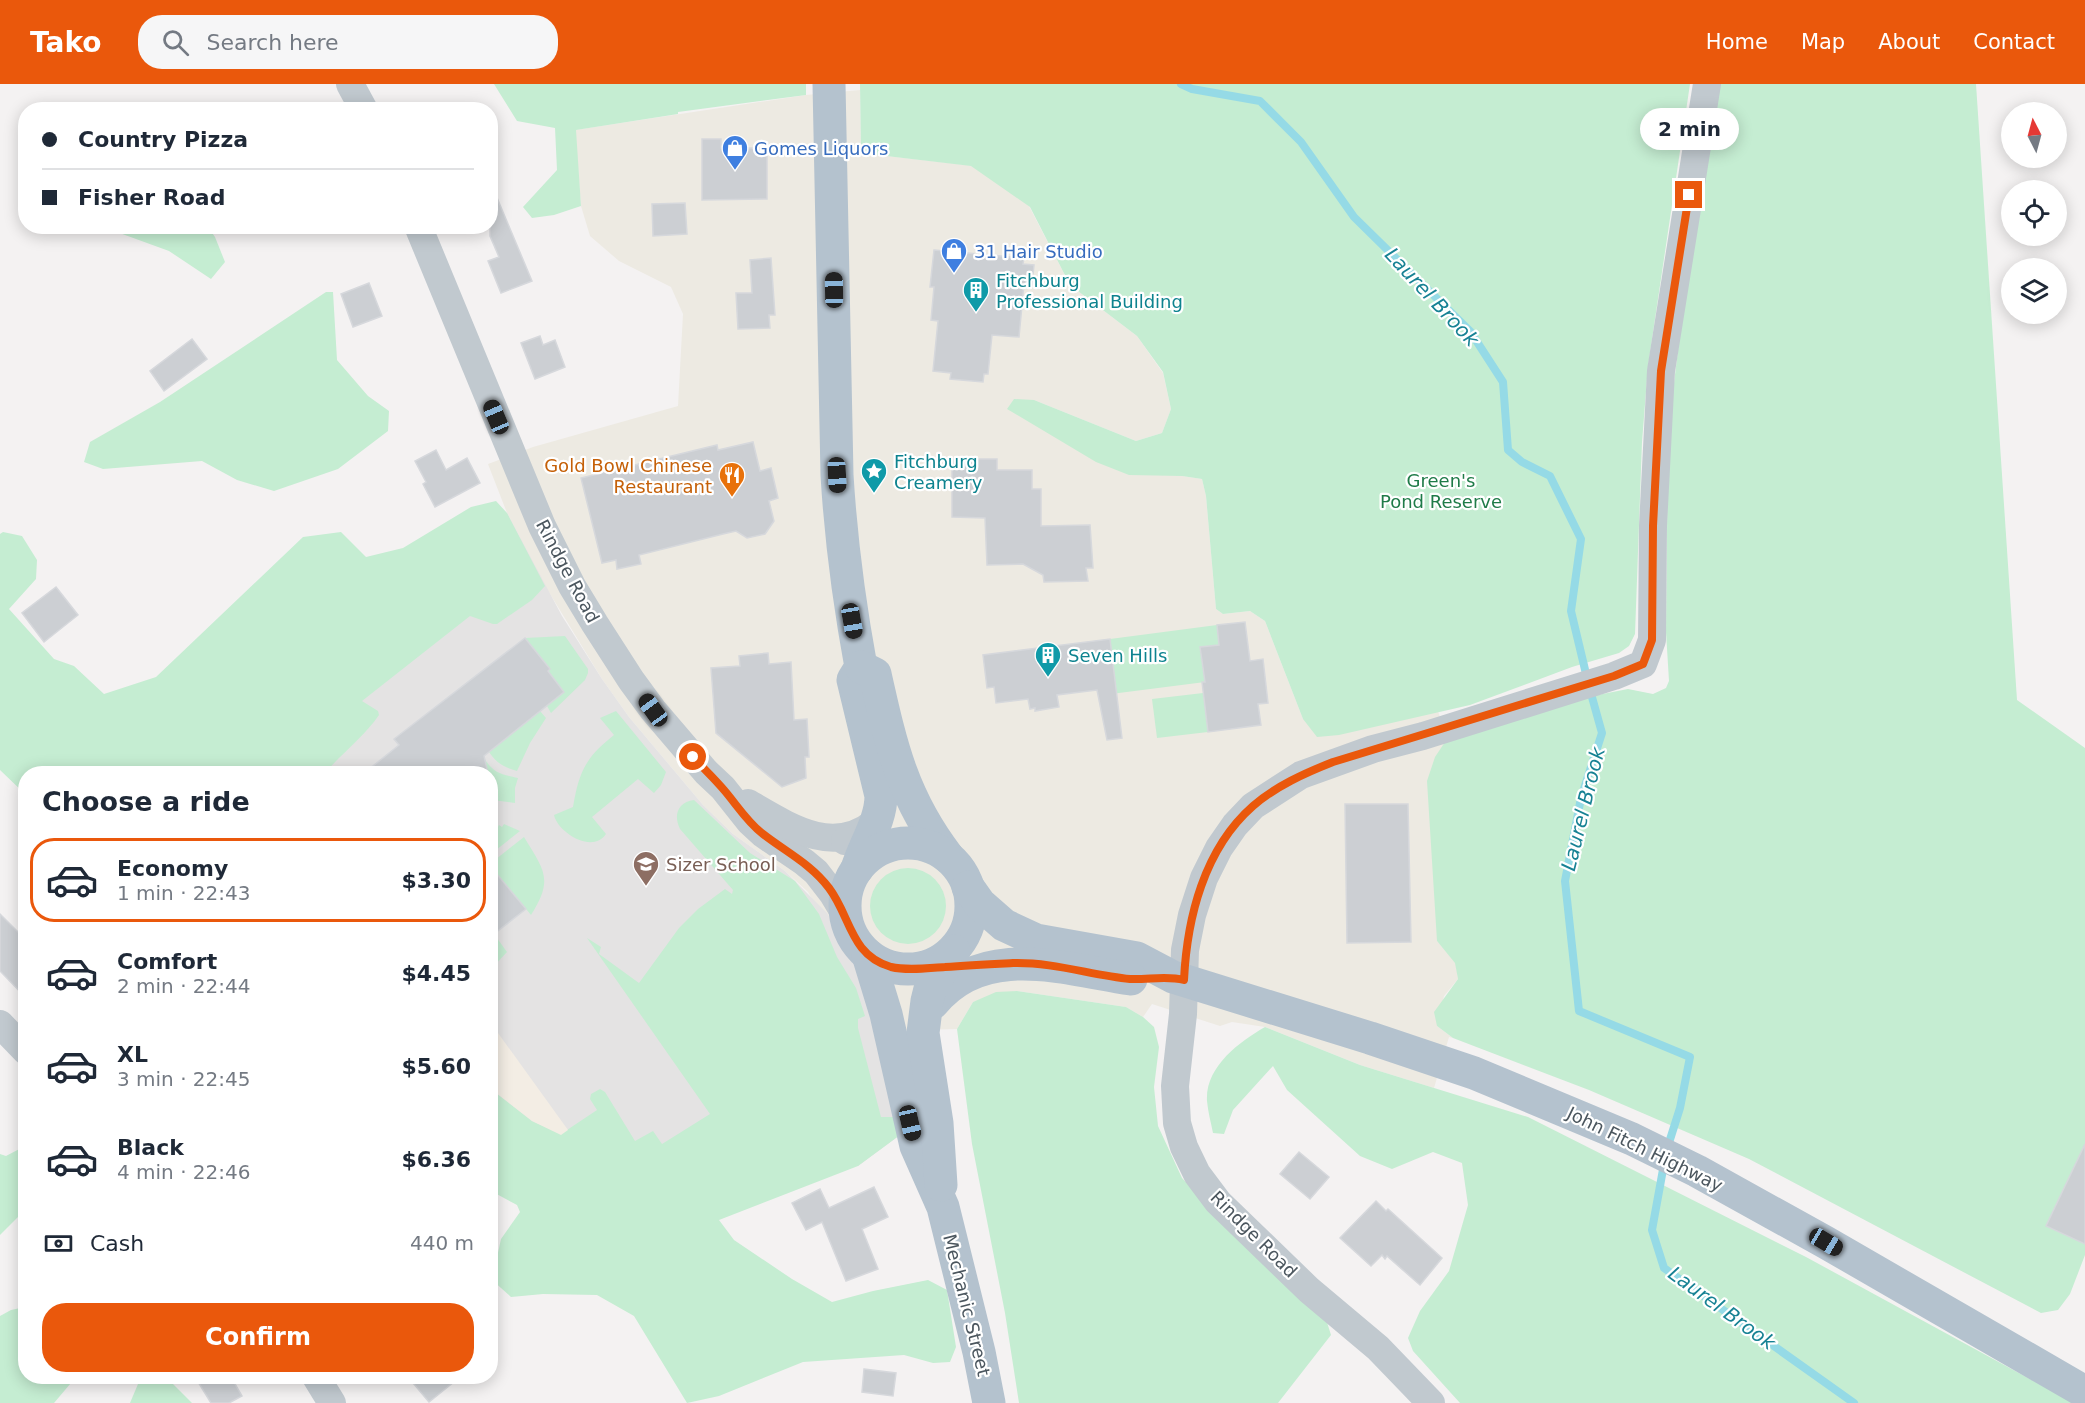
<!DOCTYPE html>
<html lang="en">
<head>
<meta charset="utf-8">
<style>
  body { margin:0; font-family:"DejaVu Sans",sans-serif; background:#f6f6f7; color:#1f2937; height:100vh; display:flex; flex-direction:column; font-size:22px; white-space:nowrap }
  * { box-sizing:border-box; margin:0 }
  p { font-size:20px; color:#747a83 }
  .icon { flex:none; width:33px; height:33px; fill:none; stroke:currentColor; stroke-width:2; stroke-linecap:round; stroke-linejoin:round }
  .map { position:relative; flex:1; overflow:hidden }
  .panel { position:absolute; left:18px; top:682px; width:480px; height:618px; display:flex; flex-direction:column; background:#fff; border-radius:24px; box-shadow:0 3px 15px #0003 }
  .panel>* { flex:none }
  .guide { position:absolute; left:18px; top:18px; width:480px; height:132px; border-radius:24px; box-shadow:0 3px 15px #0003; display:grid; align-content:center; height:132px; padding:0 24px; background:#fff }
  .needle { width:39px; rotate:354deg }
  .buttons { position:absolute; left:2001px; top:18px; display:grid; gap:12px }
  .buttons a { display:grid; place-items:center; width:66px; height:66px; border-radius:50%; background:#fff; box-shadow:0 3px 15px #0003; font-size:30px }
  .end { position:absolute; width:27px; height:27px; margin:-14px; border:8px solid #ea580c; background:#fff; box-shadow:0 0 0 3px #fff }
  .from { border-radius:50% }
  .bubble { position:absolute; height:42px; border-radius:21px; background:#fff; box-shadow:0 3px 15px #0003; font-size:20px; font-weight:800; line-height:42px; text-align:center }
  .car { position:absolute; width:18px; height:36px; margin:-18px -9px; border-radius:8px; box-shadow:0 0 4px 2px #0007; background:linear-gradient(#222 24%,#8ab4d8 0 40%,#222 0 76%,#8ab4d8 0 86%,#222 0) }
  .guide b { display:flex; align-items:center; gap:21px; height:57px; font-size:22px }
  .guide b+b { border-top:2px solid #e0e1e3 }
  .guide i { width:15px; height:15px; background:#1f2937 }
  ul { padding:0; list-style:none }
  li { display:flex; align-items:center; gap:18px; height:84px; margin:0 12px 9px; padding:0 12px; border:3px solid transparent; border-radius:24px }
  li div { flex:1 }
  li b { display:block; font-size:22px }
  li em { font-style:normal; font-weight:800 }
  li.selected { border-color:#ea580c }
  li>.icon { width:54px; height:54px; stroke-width:1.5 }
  h2 { padding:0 24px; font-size:27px; line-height:72px }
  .pay { display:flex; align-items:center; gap:15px; height:66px; padding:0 24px; font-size:22px }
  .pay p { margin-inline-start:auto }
  .primary-button { display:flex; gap:12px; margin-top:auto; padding:12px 24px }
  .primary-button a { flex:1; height:69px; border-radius:24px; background:#ea580c; color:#fff; font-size:24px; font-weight:800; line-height:69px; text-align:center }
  header { display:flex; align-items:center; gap:36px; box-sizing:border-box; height:84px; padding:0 30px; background:#ea580c; color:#fff }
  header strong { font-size:28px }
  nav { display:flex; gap:33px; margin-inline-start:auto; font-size:21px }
  .search { width:420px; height:54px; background:#f6f6f7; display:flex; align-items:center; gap:15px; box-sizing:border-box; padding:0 21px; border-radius:24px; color:#747a83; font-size:22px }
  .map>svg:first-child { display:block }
</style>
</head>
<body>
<header>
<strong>Tako</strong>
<div class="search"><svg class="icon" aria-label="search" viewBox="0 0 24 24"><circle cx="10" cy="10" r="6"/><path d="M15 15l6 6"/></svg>Search here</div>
<nav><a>Home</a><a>Map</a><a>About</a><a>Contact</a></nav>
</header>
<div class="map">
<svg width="2085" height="1319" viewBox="0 0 2085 1319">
  <rect width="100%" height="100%" fill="#f4f2f2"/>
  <!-- commercial -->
  <polygon fill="#edeae2" points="860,6 861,69 992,84 1016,97 1070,201 1137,252 1163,289 1171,325 1162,349 1136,357 1034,316 1182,392 1202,395 1206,412 1216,525 1223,530 1250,527 1265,537 1303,635 1437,624 1447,655 1437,857 1456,879 1458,895 1444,912 1437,942 1453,954 1449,953 1434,1004 1360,981 1265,943 1232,938 1220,942 1152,920 1143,933 1126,923 1017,907 973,918 957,945 890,947 808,808 785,787 733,750 703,721 629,633 602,595 547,505 507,429 488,380 533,363 678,322 683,230 671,203 619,177 590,152 581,122 575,46 806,11"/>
  <!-- education -->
  <polygon fill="#e4e3e3" points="507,429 562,532 602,595 629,633 703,721 733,750 785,787 827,829 857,878 900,1051 858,1082 491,1085 490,690 169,690"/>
  <!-- green -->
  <g fill="#c5edd2">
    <polygon points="494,0 806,0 806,11 678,28 678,30 576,46 581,122 554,131 532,134 523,123 557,86 555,44 517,37"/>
    <polygon points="860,0 1690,0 1648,282 1642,358 1635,550 1629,562 1619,569 1572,583 1470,621 1339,651 1317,653 1303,635 1265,537 1250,527 1223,530 1216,525 1206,412 1202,395 1182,392 1129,391 1096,378 1007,325 1014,315 1034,316 1136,357 1162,349 1171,325 1163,288 1137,252 1070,201 1030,123 971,82 861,69"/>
    <polygon points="1718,0 1976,0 2017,616 2085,664 2085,1171 2070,1210 2058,1226 2041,1229 1749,1075 1589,1006 1453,954 1437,942 1434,928 1458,895 1455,879 1437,857 1427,697 1435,673 1447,655 1577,615 1628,605 1653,610 1666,604 1669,597 1666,548 1668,348 1679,258"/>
    <polygon points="103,143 208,143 215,153 225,178 211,195 169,167"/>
    <polygon points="326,208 333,208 337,276 368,312 389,327 388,347 338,385 274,407 237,396 202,377 103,385 84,378 90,358 160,318"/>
    <path d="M496 417 507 429 545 502 532 516 497 540H493L470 532 362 617 378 627 379 631C364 653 341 670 324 690H26L25 710 0 686V450L3 448 22 452 37 476 36 495 9 525 54 575 74 582 104 610 156 593 303 453 341 448 366 473 403 464 471 423Z"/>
    <polygon points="1217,541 1220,561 1200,564 1205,598 1111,610 1114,588 1110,555"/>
    <polygon points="565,552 588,585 588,589 585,596 551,629 547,622 564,608 548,587 550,585 525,554"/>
    <polygon points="1203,609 1208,648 1157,654 1152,615"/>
    <path d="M540 627 546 634 530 659 517 687C504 683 497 680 489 668Z"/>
    <path d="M616 627 666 688 661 701 654 709 638 695 592 733 606 750C593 770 558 749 554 731L573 723C579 688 585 674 614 651L600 634Z"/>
    <path d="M483 673C494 689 499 690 518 694L515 704V719L492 716 490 690H487Z"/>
    <path d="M694 716 750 769 795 797 819 830 837 873 856 904 865 932 858 935V944L881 1033H896L900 1051 858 1082 719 1136 734 1156 792 1195 832 1218 873 1207 928 1196 947 1206 956 1263 950 1278 933 1279 904 1271 803 1278 719 1312 687 1319 634 1232 597 1211 543 1210 511 1213 492 1196 501 1155 520 1128 517 1121 491 1107V1005L532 1037 561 1050 597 1026 590 1015 591 1010 600 1005 605 1008 635 1057 653 1047 662 1060 710 1030 587 854 601 863 599 870 639 899 679 844 698 825 725 805 732 810 733 806 680 745C673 731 678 718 694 716Z"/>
    <polygon points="504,740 520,747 491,770 491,755 499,741 502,743"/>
    <path d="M524 753C544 786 554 795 531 831L491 782V779Z"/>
    <circle cx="908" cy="822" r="38"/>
    <polygon points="494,850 507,868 491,885 491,853"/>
    <polygon points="1017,907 1126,923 1143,933 1154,943 1159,963 1154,1003 1158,1042 1182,1094 1249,1166 1325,1232 1331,1251 1278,1319 1019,1319 1005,1229 972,1060 957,945 973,918 996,908"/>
    <path d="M1265 943 1360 981 1528 1033 1806 1173 2074 1319H1460L1413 1267 1408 1254 1420 1227 1449 1187 1468 1121 1462 1079 1433 1068 1392 1085 1360 1072 1287 1006 1273 982 1233 1026 1224 1050 1213 1049C1211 1039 1208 1028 1207 1017 1205 983 1239 958 1265 943Z"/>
    <polygon points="25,1062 25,1126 0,1151 0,1070 6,1072"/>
    <polygon points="25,1223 26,1293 76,1293 54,1319 0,1319 0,1232 11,1226"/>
    <polygon points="168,1295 192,1319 130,1319 138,1300"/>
  </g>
  <!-- sand -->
  <polygon fill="#f3ede4" points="491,941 498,949 568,1046 561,1051 532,1037 491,1005"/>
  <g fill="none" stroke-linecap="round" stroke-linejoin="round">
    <!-- stream -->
    <g stroke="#95dae6" stroke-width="8">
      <polyline points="1181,0 1192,5 1260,17 1301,58 1354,133 1470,247 1503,298 1508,366 1522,378 1550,392 1581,455 1571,527 1587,594"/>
      <polyline points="1590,606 1602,649 1581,714 1565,797 1579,927 1690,973 1680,1024 1667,1065"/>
      <polyline points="1664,1080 1652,1146 1664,1184 1854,1319"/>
    </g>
  </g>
  <!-- building -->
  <g fill="#cccfd3" stroke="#d6d8dc" stroke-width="1.5">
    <polygon points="702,55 721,55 721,64 767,64 767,115 702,116"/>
    <polygon points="490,97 532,197 501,209 488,177 499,173 490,152"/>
    <polygon points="685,119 687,150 653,152 652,120"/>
    <polygon points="934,166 1024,174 1023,180 1034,181 1032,201 1024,200 1019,253 992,251 988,290 984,290 983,298 950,295 951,289 933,287 938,237 931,236 934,203 930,203"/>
    <polygon points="771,174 775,231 769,231 770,244 738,245 736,209 752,209 750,176"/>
    <polygon points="369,199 382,232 353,243 341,210"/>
    <polygon points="540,252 543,261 555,256 565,283 535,295 521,259"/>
    <polygon points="192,255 207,275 164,307 150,287"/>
    <polygon points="753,358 760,387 771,384 778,414 769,417 774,437 765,450 747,454 736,447 723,450 639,471 641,480 617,485 616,476 602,479 581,394 717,361 718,366"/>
    <polygon points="436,366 446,386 467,374 480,399 435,423 423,400 426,398 415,377"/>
    <polygon points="952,375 997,375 997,386 1032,386 1032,405 1041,405 1041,442 1090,441 1093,484 1086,484 1088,497 1044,498 1043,491 1023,480 987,481 985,434 952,433"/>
    <polygon points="56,503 78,531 44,558 22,529"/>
    <polygon points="1245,538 1250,577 1263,575 1268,619 1258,620 1261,641 1208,648 1202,598 1205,598 1200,563 1219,561 1217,541"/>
    <polygon points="525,554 550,585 548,587 564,608 484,672 488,690 363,690 399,661 394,655"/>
    <polygon points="1110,555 1122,654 1107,656 1097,606 1057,611 1059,623 1035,627 1035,624 1030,625 1028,615 996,619 994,603 987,604 983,571"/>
    <polygon points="768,569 769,580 791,578 794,636 807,635 809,673 805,673 806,694 782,703 716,649 711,584 740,582 739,572"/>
    <polygon points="1345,720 1408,720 1411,858 1347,859"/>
    <polygon points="490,782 526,825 490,853"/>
    <polygon points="0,830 26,856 26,914 0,887"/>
    <polygon points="2085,1060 2085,1160 2046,1142"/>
    <polygon points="1299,1068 1329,1093 1310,1115 1280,1090"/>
    <polygon points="874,1103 888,1133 862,1145 878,1185 846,1197 822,1138 806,1146 792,1119 820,1105 829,1124"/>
    <polygon points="1376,1117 1386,1127 1388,1125 1442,1174 1420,1201 1387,1172 1385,1175 1382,1171 1371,1182 1340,1154"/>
    <polygon points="864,1285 896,1289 893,1312 862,1308"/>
    <polygon points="195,1293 231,1293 242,1312 229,1319 211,1319"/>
    <polygon points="408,1293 460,1293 429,1318"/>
  </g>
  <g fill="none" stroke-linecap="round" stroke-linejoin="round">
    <!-- minor -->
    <g stroke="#c1c9cf" stroke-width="28">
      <polyline points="350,0 364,26"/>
      <polyline points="418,142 542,442 572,502 595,540 631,596 653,626 706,688 723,704 750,738 763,750 804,778 816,788 833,810 845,830"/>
      <path d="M748 719C788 742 833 773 875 738"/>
      <polyline points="845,757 879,761 900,760"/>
      <polyline points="0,940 26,967"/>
      <polyline points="316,1293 332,1319"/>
      <polyline points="1431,1319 1378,1264 1309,1206 1218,1118 1197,1090 1184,1063 1177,1039 1175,1002 1183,930 1185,866 1192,831 1204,794 1219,764 1235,741 1253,722 1301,691 1373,665 1423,652 1614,592 1643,580 1652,556 1653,442 1661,287 1707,0"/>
    </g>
    <!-- major -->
    <g stroke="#b4c2ce" stroke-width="33">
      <path d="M829 0 837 391C841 457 849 518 861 583L853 596 881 712C881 737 864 761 857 785"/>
      <path d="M861 583 875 590C891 661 902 713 948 773"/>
      <circle cx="908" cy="822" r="63"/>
      <polyline points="968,803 980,820 1004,841 1036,856 1137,874 1173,893 1370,954 1474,989 1632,1055 1697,1087 1825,1158 2085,1308"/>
      <polyline points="868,871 886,930 916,1062 943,1123 979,1268 989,1319"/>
      <path d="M933 919C983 857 1064 885 1131 895"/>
      <polyline points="941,1101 937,1039 923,949 927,917 930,905 954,867"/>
    </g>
  </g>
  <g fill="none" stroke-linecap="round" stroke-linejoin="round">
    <!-- route -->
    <path stroke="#ea580c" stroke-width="8" d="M693 673C703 684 714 694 724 706 737 721 747 738 763 750 786 768 811 780 829 804 851 833 850 871 891 883 908 887 928 884 945 883 968 881 991 880 1013 879 1053 878 1091 891 1130 895 1148 896 1166 891 1184 896 1187 834 1204 765 1253 722 1276 702 1305 689 1333 678L1614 592 1643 580 1652 556 1653 442 1661 287 1689 111"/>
  </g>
  <!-- icons -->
  <defs>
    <g id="shop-pin" transform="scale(1.35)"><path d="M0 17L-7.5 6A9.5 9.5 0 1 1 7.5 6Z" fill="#3f7fe0" stroke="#fff"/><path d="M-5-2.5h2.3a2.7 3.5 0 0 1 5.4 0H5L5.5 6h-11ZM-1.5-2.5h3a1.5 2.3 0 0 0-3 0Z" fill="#fff"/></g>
    <g id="building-pin" transform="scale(1.35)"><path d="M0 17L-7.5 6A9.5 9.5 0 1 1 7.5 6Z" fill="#0f9aa8" stroke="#fff"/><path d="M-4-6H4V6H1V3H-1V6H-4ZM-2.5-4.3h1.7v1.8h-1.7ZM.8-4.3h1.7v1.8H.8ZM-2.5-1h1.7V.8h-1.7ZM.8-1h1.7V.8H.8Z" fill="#fff"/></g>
    <g id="sight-pin" transform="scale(1.35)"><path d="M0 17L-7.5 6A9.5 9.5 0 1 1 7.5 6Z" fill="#0f9aa8" stroke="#fff"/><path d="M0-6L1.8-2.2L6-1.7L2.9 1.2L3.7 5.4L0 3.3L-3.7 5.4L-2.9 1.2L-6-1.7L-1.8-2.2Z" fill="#fff"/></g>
    <g id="restaurant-pin" transform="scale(1.35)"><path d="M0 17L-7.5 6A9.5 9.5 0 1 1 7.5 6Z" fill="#e8710a" stroke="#fff"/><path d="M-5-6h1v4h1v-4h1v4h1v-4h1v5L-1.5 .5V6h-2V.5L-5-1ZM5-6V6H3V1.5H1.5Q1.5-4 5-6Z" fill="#fff"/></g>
    <g id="school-pin" transform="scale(1.35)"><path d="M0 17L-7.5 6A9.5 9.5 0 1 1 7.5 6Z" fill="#8d6e63" stroke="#fff"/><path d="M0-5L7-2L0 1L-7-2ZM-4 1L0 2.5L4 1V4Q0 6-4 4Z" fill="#fff"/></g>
  </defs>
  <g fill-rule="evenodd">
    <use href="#shop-pin" x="735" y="64"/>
    <use href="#shop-pin" x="954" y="167"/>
    <use href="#building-pin" x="976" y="206"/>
    <use href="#sight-pin" x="874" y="387"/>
    <use href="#restaurant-pin" x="732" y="391"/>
    <use href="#building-pin" x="1048" y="571"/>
    <use href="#school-pin" x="646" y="780"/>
  </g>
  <g text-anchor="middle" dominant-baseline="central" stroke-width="4.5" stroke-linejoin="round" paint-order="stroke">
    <!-- shop labels -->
    <g font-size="18" fill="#366cbe" stroke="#fff" text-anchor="start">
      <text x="754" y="64">Gomes Liquors</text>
      <text x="974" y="167">31 Hair Studio</text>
    </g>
    <!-- culture labels -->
    <g font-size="18" fill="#0d838f" stroke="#fff" text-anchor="start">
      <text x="996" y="196">Fitchburg<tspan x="996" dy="21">Professional Building</tspan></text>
      <text x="894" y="377">Fitchburg<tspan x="894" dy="21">Creamery</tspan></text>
      <text x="1068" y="571">Seven Hills</text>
    </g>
    <!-- food labels -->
    <g font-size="18" fill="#c56008" stroke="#fff" text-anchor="end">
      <text x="712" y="381">Gold Bowl Chinese<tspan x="712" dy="21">Restaurant</tspan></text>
    </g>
    <!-- park labels -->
    <g font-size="18" fill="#1f7b48" stroke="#fff">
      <text x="1441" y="396">Green's<tspan x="1441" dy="21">Pond Reserve</tspan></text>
    </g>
    <!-- street labels -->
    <g font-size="18" fill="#4b565e" stroke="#fff">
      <text transform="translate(568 487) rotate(62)">Rindge Road</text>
      <text transform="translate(1645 1065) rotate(26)">John Fitch Highway</text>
      <text transform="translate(1254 1150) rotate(45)">Rindge Road</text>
      <text transform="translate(967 1221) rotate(76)">Mechanic Street</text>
    </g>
    <!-- education labels -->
    <g font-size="18" fill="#785e54" stroke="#fff" text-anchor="start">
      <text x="666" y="780">Sizer School</text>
    </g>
    <!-- water labels -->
    <g font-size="20" font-style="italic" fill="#178294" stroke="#fff">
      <text transform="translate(1432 213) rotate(47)">Laurel Brook</text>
      <text transform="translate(1583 725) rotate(-76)">Laurel Brook</text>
      <text transform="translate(1722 1224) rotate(36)">Laurel Brook</text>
    </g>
  </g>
</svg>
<div class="buttons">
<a><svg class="needle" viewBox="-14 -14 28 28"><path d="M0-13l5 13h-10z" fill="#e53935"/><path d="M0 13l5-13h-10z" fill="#747a83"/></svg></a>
<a><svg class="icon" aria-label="locate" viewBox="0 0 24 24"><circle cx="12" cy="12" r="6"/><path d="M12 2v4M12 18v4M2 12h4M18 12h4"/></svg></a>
<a><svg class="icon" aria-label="layers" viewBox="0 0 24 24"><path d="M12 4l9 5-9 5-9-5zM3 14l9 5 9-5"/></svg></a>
</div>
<i class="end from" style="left:693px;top:673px"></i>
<i class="end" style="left:1689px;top:111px"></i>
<div class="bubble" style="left:1640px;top:24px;width:99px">2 min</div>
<i class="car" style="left:834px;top:206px;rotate:359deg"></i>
<i class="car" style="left:496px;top:333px;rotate:337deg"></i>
<i class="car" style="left:837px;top:391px;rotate:177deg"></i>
<i class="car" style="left:852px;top:537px;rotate:170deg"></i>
<i class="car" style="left:653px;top:626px;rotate:324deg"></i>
<i class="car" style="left:910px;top:1039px;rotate:167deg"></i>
<i class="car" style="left:1826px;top:1158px;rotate:121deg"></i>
<div class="guide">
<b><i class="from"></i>Country Pizza</b>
<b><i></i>Fisher Road</b>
</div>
<section class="panel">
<h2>Choose a ride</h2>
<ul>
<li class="selected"><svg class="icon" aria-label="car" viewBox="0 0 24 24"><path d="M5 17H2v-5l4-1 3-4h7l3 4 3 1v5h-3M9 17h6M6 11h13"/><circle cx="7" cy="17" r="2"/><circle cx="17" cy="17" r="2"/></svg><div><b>Economy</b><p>1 min · 22:43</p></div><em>$3.30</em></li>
<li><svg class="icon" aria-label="car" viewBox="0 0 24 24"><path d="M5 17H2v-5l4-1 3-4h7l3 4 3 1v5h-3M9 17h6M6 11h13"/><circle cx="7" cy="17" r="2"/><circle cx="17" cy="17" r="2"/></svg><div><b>Comfort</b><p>2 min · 22:44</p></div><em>$4.45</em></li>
<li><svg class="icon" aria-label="car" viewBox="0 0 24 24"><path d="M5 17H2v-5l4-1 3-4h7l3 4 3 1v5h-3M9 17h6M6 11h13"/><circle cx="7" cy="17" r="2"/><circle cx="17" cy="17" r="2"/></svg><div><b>XL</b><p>3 min · 22:45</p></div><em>$5.60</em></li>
<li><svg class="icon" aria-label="car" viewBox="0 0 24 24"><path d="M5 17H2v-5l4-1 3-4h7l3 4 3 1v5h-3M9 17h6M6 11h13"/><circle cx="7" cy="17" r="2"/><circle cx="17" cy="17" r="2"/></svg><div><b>Black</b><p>4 min · 22:46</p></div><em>$6.36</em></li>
</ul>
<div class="pay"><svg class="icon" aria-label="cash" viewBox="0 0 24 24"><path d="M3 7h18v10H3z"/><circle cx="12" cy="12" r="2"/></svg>Cash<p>440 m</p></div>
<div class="primary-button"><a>Confirm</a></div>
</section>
</div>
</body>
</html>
